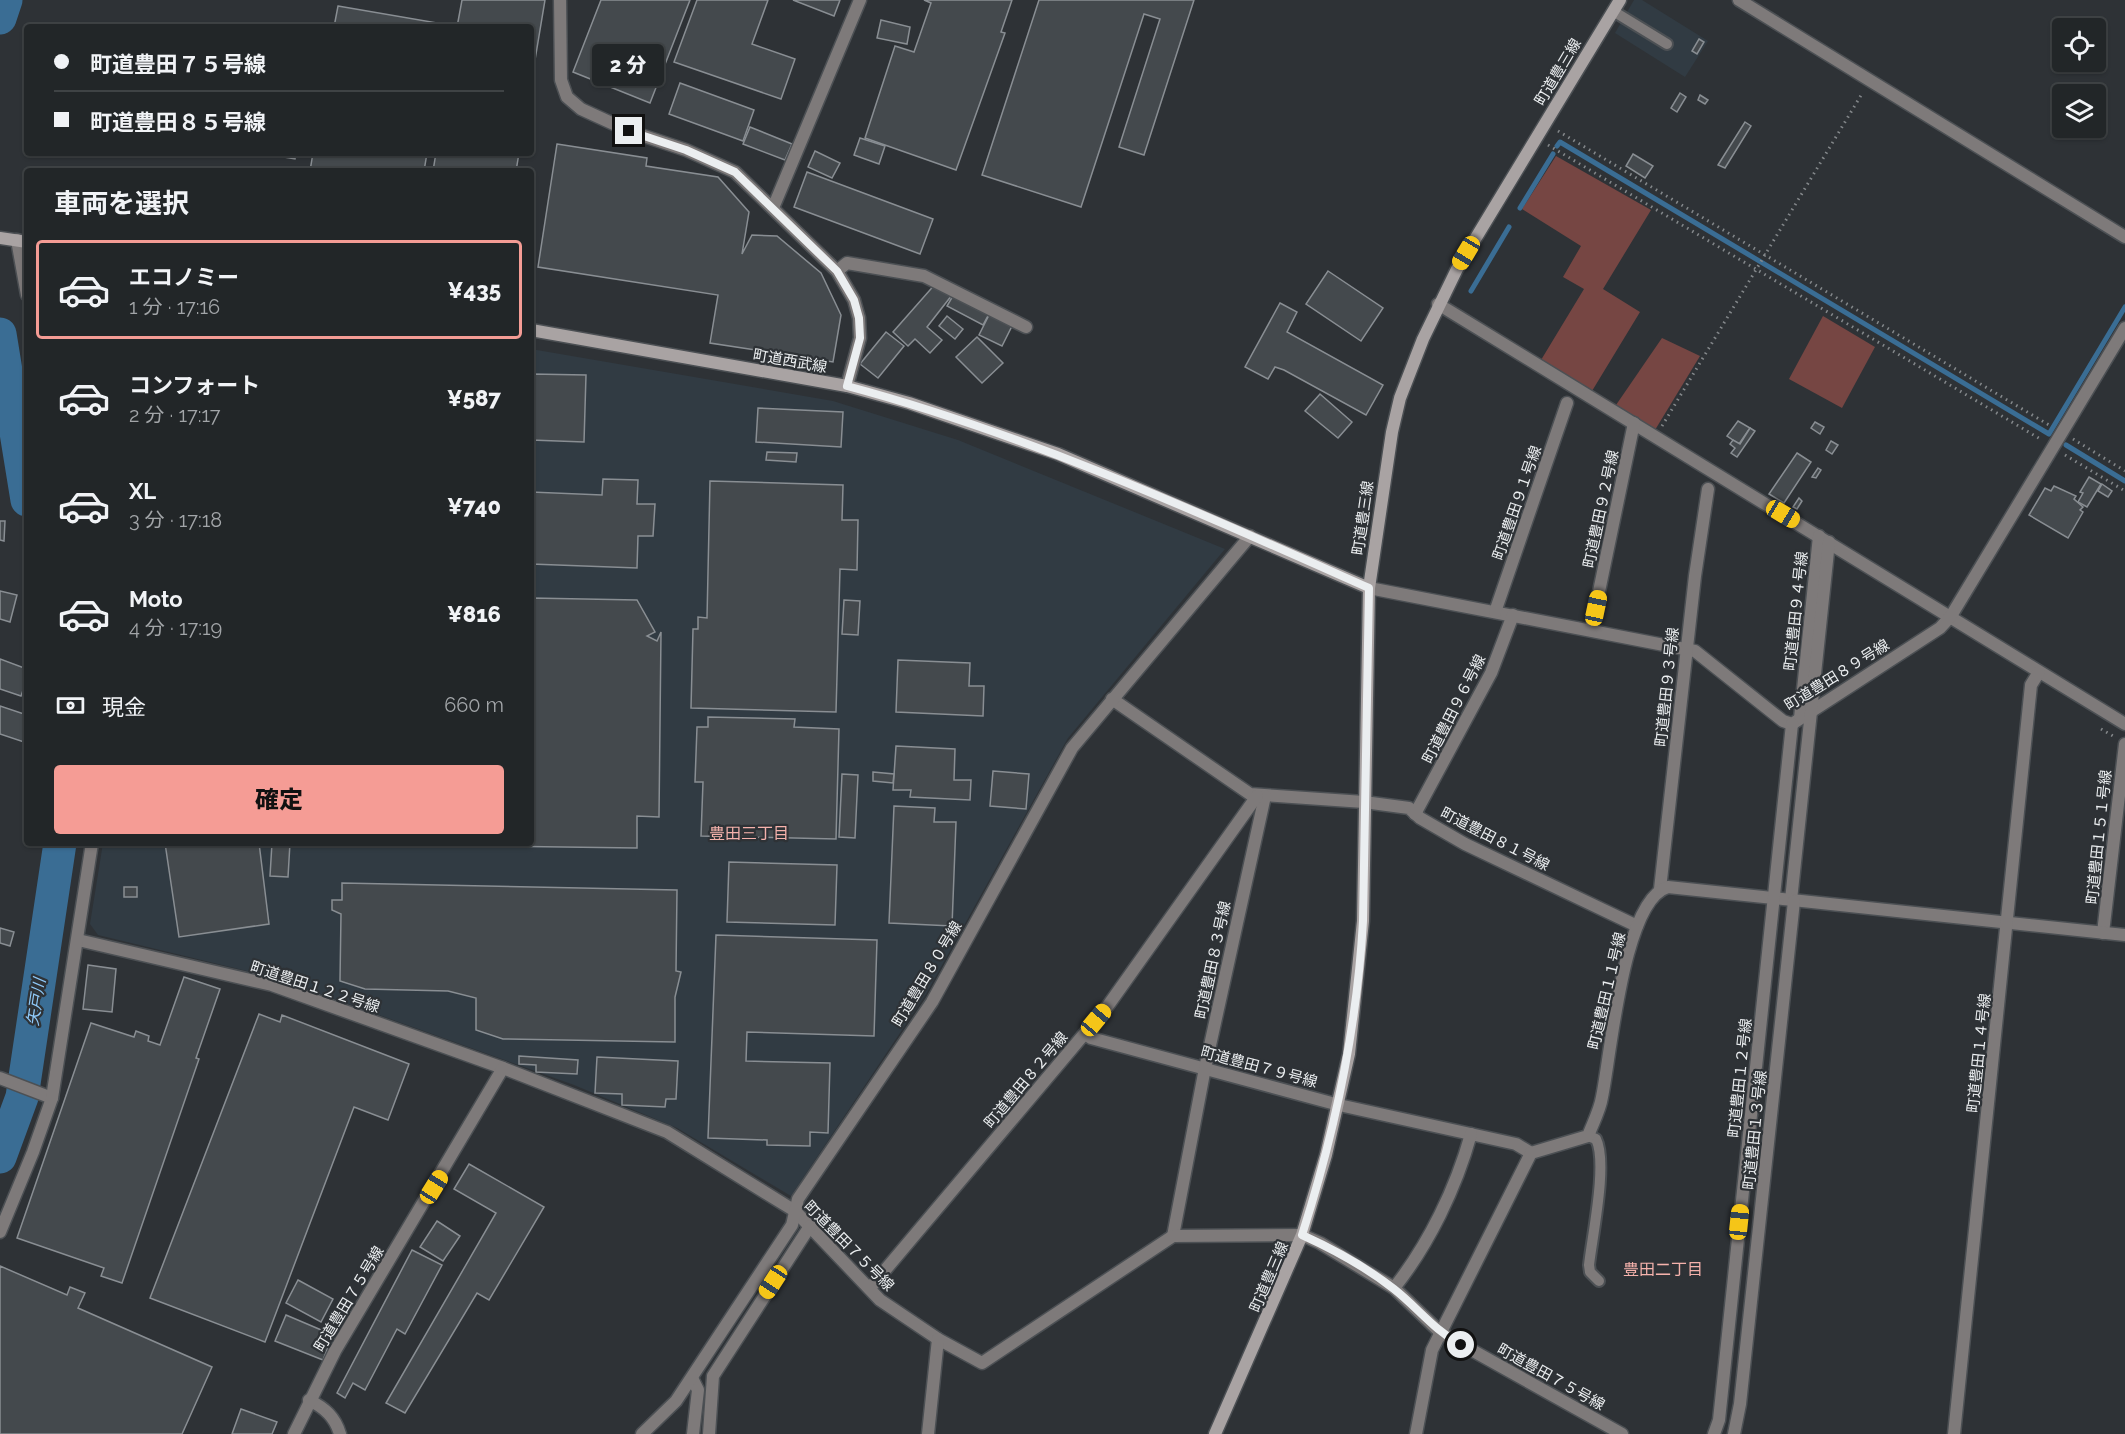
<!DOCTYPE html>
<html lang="ja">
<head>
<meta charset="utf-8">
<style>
  body { margin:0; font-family:Raleway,"Noto Sans JP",sans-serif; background:#2e3234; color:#f1f3f6; height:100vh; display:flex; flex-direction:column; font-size:22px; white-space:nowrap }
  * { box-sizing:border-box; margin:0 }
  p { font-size:20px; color:#a2a5a8 }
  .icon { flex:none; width:33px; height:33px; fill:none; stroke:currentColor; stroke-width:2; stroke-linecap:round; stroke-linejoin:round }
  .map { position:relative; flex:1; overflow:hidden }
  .drawer { position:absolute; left:24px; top:168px; width:510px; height:678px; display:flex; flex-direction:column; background:#222628; border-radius:6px; box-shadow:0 2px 4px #0004,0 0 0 2px #3f4345 }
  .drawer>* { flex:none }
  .guide { position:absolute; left:24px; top:24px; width:510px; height:132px; border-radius:6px; box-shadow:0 2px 4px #0004,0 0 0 2px #3f4345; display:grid; align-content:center; height:132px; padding:0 30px; background:#222628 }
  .fabs { position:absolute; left:2052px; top:18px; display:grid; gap:12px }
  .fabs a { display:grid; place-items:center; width:54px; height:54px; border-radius:6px; background:#222628; box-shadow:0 2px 4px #0004,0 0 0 2px #3f4345; font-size:30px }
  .end { position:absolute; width:27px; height:27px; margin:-14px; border:8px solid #ebeef0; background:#111; box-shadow:0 0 0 3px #111 }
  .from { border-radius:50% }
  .bubble { position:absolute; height:42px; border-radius:6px; background:#222628; box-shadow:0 2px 4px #0004,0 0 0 2px #3f4345; font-size:20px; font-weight:800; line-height:42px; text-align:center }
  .car { position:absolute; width:18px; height:36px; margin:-18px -9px; border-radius:8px; box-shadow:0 0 4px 2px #0007; background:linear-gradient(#f5c518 24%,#345 0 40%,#f5c518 0 76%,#345 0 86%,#f5c518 0) }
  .guide b { display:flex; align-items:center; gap:21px; height:57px; font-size:22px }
  .guide b+b { border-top:2px solid #3f4345 }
  .guide i { width:15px; height:15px; background:#f1f3f6 }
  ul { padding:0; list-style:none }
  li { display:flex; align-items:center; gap:18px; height:99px; margin:0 12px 9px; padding:0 18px; border:3px solid transparent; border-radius:6px }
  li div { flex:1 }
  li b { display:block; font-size:22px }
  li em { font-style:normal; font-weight:800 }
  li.on { border-color:#f59c95 }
  li>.icon { width:54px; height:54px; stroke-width:1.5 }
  h2 { padding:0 30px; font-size:27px; line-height:72px }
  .pay { display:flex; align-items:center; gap:15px; height:66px; padding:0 30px; font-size:22px }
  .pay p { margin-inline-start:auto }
  .action { display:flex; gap:12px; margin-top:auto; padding:12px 30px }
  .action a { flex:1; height:69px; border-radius:6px; background:#f59c95; color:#111; font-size:24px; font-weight:800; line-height:69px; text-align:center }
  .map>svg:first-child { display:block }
</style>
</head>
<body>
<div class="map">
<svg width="2125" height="1434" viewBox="0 0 2125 1434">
  <rect width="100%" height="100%" fill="#2e3236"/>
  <!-- built -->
  <g fill="#313b43">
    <polygon points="1634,0 1642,0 1708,41 1685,77 1615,33"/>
    <polygon points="531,349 833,401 958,440 1225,549 1068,738 926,994 791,1196 677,1128 574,1085 276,978 98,935 90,924 103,843 531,843"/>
  </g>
  <!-- green -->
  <g fill="#764643">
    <polygon points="1556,156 1651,210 1603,289 1640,312 1592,391 1541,360 1584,289 1563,277 1581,246 1522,209"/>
    <polygon points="1823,316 1875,347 1842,408 1789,379"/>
    <polygon points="1662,338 1700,356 1655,430 1616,405"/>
  </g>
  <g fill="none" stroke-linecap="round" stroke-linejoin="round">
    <!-- stream -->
    <g stroke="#3a6d94" stroke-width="5">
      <polyline points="1557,146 1560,142 2049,434 2125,307"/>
      <polyline points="1520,208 1553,154"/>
      <polyline points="1471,291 1509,227"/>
      <polyline points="2066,445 2125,481"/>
    </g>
    <!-- river -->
    <g stroke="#3a6d94" stroke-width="33">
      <polyline points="0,18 6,0"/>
      <polyline points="0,334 27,500"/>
      <polyline points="0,1157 22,1097 60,843"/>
    </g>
  </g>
  <!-- building -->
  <g fill="#44494d" stroke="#898e93" stroke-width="1.5">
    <polygon points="462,0 545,0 531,84 531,27 457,27"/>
    <polygon points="601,0 690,0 650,103 573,72"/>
    <polygon points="697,0 768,0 752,44 795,59 781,99 674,62"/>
    <polygon points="793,0 840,0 834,16"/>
    <polygon points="924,0 1012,0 1001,32 1005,33 956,170 865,138 895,46 914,52 931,3"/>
    <polygon points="1039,0 1194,0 1144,155 1119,147 1160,19 1144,14 1081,207 982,175"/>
    <polygon points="338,6 449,25 448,27 334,27"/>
    <polygon points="881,20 910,27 907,44 877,38"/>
    <polygon points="1699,39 1704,42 1697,54 1692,51"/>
    <polygon points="680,83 754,110 743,141 669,114"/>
    <polygon points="1680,93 1686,97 1677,112 1671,108"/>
    <polygon points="1700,95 1708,100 1705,104 1698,100"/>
    <polygon points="1745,122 1751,126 1725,168 1718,165"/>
    <polygon points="750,127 792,144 785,160 743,144"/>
    <polygon points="860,138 885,146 879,164 854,155"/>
    <polygon points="557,144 647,158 646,166 718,177 749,212 742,254 752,235 777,236 821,273 841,315 833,362 710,343 718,295 538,267"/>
    <polygon points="815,151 840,163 832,178 808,167"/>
    <polygon points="260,153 296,153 295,159"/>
    <polygon points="313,153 427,153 424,171 310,171"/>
    <polygon points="436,153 519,153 516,171 433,171"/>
    <polygon points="1633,154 1653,166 1645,178 1626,166"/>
    <polygon points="807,172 933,219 920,254 794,207"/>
    <polygon points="1328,271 1383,308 1361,341 1306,304"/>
    <polygon points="937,282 952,295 927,327 942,340 930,353 915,339 908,346 893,332"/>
    <polygon points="954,294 990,312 983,325 947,306"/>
    <polygon points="1280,303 1297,312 1287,332 1383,385 1366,415 1284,370 1275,367 1268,379 1245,367"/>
    <polygon points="990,313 1013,324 1002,346 979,335"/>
    <polygon points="947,316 963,329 955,339 939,326"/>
    <polygon points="886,332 904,346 878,378 860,364"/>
    <polygon points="977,337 1003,363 982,383 956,357"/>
    <polygon points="531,374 586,375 584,442 531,440"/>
    <polygon points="1320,394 1352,422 1338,438 1305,411"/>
    <polygon points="758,408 843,412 841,447 756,442"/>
    <polygon points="1738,421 1750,428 1739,444 1727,436"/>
    <polygon points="1815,422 1824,427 1820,434 1811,428"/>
    <polygon points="1750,428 1755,431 1737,457 1731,453 1735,448 1730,444 1733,440 1740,444"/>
    <polygon points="1831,441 1838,445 1832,454 1826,450"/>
    <polygon points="767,452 797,453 796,462 766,460"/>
    <polygon points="1797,453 1811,462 1784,503 1769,494"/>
    <polygon points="1818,468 1821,470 1816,478 1812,477"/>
    <polygon points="2089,477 2101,484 2087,507 2078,502 2083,493 2080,492"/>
    <polygon points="603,479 638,480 637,504 655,504 653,536 638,536 637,568 531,564 531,492 602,495"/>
    <polygon points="710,481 843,485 842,520 858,520 857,570 840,569 836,712 691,708 693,629 698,629 698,617 707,618"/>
    <polygon points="2102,484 2112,491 2108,497 2098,491"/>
    <polygon points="2054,486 2076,496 2074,499 2083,507 2080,510 2083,512 2068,538 2029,515 2045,488 2051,491"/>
    <polygon points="1799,498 1802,501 1797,509 1793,507"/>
    <polygon points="0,521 5,521 4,541 0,540"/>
    <polygon points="0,591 17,595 10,622 0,619"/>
    <polygon points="531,598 637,600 655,632 647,636 657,641 661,632 659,817 637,816 637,848 336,844 531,843"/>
    <polygon points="844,600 860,601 858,635 842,634"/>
    <polygon points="0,659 27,669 27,679 21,696 0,689"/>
    <polygon points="898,660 970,663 969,686 984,686 983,716 896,712"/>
    <polygon points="0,706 27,715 27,743 0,734"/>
    <polygon points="708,717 795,719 794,727 839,729 836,839 701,836 703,782 695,782 697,727 708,727"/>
    <polygon points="896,746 955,749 954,780 971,780 970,800 910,797 911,790 893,790"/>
    <polygon points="993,771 1029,774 1026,809 990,806"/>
    <polygon points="873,772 894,774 893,783 873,781"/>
    <polygon points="842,774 858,775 855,838 839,837"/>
    <polygon points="894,806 935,808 934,822 956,822 952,926 889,923"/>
    <polygon points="165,843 259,843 269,924 179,937"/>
    <polygon points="272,843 290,843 288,877 270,876"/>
    <polygon points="729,862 837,865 835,925 727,922"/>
    <polygon points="342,883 677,890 676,971 681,972 675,997 675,1042 503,1039 476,1030 476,998 448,991 365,989 340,981 341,914 332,910 332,900 342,900"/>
    <rect x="124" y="887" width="13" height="10"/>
    <polygon points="0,928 14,932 10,946 0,943"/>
    <polygon points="716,935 877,940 874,1036 747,1032 746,1061 830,1063 828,1133 810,1132 810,1146 767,1145 767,1140 708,1138"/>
    <polygon points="88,965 116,969 112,1012 83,1009"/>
    <polygon points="184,977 220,989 196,1058 199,1059 122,1283 101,1276 104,1268 17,1238 91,1023 134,1037 136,1031 149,1036 148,1041 160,1045"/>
    <polygon points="259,1014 280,1022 282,1015 409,1064 388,1120 354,1107 265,1342 150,1298"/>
    <polygon points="519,1056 578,1060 577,1074 536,1072 536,1065 519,1064"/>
    <polygon points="597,1057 678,1061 676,1099 666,1099 665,1107 622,1105 622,1094 595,1093"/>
    <polygon points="469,1164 544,1207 489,1300 477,1293 405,1413 386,1403 496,1213 454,1189"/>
    <polygon points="437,1221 460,1236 443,1261 420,1247"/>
    <polygon points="412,1250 442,1265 405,1334 397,1329 365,1390 353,1383 345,1398 337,1393"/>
    <polygon points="0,1266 67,1295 70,1287 85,1293 78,1308 212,1367 182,1434 0,1434"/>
    <polygon points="298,1280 333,1299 321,1322 286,1303"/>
    <polygon points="286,1315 333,1335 323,1360 275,1341"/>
    <polygon points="241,1409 277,1422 272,1434 232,1434"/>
  </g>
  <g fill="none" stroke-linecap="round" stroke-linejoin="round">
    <!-- lane casing -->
    <g stroke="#4c5054" stroke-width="14">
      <g id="lane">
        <polyline points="1613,11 1667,44"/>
        <path d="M1588 1136 1596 1139C1608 1163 1592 1237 1589 1265L1590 1272 1599 1281"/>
      </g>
    </g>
    <!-- street casing -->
    <g stroke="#4c5054" stroke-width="15">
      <g id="street">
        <polyline points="560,0 561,80 567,97 581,109 629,131 686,150 735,172 837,271 854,300 859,318 860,338 847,386"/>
        <polyline points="1739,0 2125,237"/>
        <polyline points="773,208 860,0"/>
        <polyline points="17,240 27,295"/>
        <polyline points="837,271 847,263 924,276 1026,327"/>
        <polyline points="1438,304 2125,724"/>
        <polyline points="1369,588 1695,651 1783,721 1792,724 1940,628 1951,616 2125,328"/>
        <polyline points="1495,612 1567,403"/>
        <polyline points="1591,630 1634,423"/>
        <polyline points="1112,699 1250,794 1364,802 1409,808 1420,818 1465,844 1637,926"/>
        <polyline points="1800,718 1819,536"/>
        <polyline points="1415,814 1491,673 1513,615"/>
        <polyline points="1660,889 1695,576 1708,489"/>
        <polyline points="1791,900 1829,542"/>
        <polyline points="2103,933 2125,744"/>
        <polyline points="78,940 272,985 503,1068"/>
        <polyline points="1085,1034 1091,1038 1339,1105 1516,1144 1531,1153"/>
        <polyline points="0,1078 52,1098"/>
        <polyline points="0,1232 33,1152 52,1098 92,843"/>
        <polyline points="1173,1236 1205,1068 1265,796"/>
        <polyline points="870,1288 1107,1007 1257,796"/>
        <path d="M1394 1288C1429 1244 1456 1188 1471 1134"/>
        <polyline points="692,1378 698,1390 693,1434"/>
        <path d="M309 1400C325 1408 335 1417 340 1434"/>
        <polyline points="294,1434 335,1351 503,1068 667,1132 795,1211 880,1300 938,1339 982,1363 1173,1236 1302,1235 1320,1243 1394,1288 1441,1333 1622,1434"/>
        <polyline points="642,1434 676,1401 792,1225 798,1199 932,1002 1072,748 1250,536"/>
        <polyline points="709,1434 713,1376 810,1226"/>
        <polyline points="928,1434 938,1339"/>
        <path d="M1416 1434 1432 1350 1531 1153 1588 1136C1593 1123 1600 1110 1602 1097 1611 1054 1623 900 1668 887L2125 935"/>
        <polyline points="1714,1434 1719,1420 1792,724"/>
        <polyline points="1734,1434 1740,1404 1794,901"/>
        <polyline points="1954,1434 2031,685 2039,672"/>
      </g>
    </g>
    <!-- secondary casing -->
    <g stroke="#4c5054" stroke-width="15">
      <g id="secondary">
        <polyline points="0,238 27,242"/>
        <polyline points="531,330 847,386 909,403 1058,454 1369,588"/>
        <polyline points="1215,1434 1302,1235 1326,1155 1349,1054 1363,921 1369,588 1392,432 1400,398 1423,339 1457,269 1620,0"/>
      </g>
    </g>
    <!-- path -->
    <g stroke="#84888b" stroke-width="3" stroke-dasharray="1.5 4.5" stroke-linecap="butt">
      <polyline points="1558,131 2049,425"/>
      <polyline points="1548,145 2042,440"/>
      <polyline points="1662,426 1863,92"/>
      <polyline points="2073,439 2125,471"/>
      <polyline points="2065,455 2125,491"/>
      <polyline points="2101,729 2113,736"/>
    </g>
    <!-- lane -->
    <use href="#lane" stroke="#7e7a7a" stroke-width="10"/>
    <!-- street -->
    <use href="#street" stroke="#7e7a7a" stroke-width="12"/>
    <!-- secondary -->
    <use href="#secondary" stroke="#a9a3a3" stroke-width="12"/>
  </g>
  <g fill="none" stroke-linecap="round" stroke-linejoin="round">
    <!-- route -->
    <path stroke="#ebeef0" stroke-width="8" d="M629 131 686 150 735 172 837 271 854 300 859 318 860 338 847 386C1027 434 1198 512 1369 588L1363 921C1357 1029 1335 1132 1302 1235 1333 1249 1367 1268 1394 1289 1418 1308 1433 1329 1461 1345"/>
  </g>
  <g text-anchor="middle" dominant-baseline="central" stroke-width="4.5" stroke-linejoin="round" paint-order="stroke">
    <!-- street labels -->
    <g font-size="15" fill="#ebeef0" stroke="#2e3236">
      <text transform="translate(1558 72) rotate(-59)">町道豊三線</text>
      <text transform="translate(790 361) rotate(10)">町道西武線</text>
      <text transform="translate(1517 503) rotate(-71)">町道豊田９１号線</text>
      <text transform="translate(1601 509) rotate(-78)">町道豊田９２号線</text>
      <text transform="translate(1363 518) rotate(-82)">町道豊三線</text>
      <text transform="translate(1796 611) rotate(-84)">町道豊田９４号線</text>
      <text transform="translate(1837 675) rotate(-32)">町道豊田８９号線</text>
      <text transform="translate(1667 687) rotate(-84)">町道豊田９３号線</text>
      <text transform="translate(1454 709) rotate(-63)">町道豊田９６号線</text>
      <text transform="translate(2099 837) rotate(-84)">町道豊田１５１号線</text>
      <text transform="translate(1495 839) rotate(27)">町道豊田８１号線</text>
      <text transform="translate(1213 960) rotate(-78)">町道豊田８３号線</text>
      <text transform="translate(927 974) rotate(-59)">町道豊田８０号線</text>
      <text transform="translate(315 987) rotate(18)">町道豊田１２２号線</text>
      <text transform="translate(1607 991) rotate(-77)">町道豊田１１号線</text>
      <text transform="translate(1979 1053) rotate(-84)">町道豊田１４号線</text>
      <text transform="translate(1259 1067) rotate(15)">町道豊田７９号線</text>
      <text transform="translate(1740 1078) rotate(-84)">町道豊田１２号線</text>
      <text transform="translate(1026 1080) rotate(-50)">町道豊田８２号線</text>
      <text transform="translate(1755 1130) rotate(-84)">町道豊田１３号線</text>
      <text transform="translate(849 1246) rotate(45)">町道豊田７５号線</text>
      <text transform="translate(1269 1277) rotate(-67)">町道豊三線</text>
      <text transform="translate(349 1299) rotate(-59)">町道豊田７５号線</text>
      <text transform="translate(1551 1377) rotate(29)">町道豊田７５号線</text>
    </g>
    <!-- neighbourhood labels -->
    <g font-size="16" fill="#f5b2ac" stroke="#2e3236">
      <text x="749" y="833">豊田三丁目</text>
      <text x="1663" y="1269">豊田二丁目</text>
    </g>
    <!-- water labels -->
    <g font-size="16" font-style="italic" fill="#90caf9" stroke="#2e3236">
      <text transform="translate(36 1002) rotate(-81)">矢戸川</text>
    </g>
  </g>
</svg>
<div class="fabs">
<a><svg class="icon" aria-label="locate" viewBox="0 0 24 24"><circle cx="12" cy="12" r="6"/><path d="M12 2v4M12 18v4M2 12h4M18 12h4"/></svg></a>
<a><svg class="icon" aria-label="layers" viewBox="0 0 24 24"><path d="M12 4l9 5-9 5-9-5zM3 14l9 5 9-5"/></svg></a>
</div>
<i class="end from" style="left:1461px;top:1345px"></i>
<i class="end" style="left:629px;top:131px"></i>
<div class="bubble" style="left:592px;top:44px;width:72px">2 分</div>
<i class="car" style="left:1466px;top:253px;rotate:211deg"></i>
<i class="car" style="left:1783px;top:514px;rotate:121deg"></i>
<i class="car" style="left:1596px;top:608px;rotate:12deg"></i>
<i class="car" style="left:1096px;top:1020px;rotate:40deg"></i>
<i class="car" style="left:434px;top:1187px;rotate:32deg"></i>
<i class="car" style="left:1739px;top:1222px;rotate:6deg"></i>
<i class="car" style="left:773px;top:1282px;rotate:213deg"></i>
<div class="guide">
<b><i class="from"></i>町道豊田７５号線</b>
<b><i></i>町道豊田８５号線</b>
</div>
<section class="drawer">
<h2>車両を選択</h2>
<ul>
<li class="on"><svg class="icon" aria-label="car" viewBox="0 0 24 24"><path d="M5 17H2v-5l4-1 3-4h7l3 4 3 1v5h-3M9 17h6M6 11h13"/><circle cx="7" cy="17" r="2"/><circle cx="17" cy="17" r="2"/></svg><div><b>エコノミー</b><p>1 分 · 17:16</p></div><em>¥435</em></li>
<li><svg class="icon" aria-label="car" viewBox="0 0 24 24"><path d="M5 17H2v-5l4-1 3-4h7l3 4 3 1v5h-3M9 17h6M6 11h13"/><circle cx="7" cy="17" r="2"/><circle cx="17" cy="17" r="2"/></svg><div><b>コンフォート</b><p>2 分 · 17:17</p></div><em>¥587</em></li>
<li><svg class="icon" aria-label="car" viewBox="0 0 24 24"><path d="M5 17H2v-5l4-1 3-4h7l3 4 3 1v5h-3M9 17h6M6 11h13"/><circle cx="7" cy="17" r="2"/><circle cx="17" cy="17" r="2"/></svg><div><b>XL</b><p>3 分 · 17:18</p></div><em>¥740</em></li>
<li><svg class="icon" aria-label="car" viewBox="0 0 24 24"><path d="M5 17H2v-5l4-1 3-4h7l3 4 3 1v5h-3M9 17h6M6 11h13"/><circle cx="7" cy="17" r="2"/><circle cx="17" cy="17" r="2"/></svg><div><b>Moto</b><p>4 分 · 17:19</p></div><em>¥816</em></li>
</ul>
<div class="pay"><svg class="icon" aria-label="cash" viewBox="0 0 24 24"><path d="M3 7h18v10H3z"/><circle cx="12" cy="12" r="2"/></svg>現金<p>660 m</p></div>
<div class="action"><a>確定</a></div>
</section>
</div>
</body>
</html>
